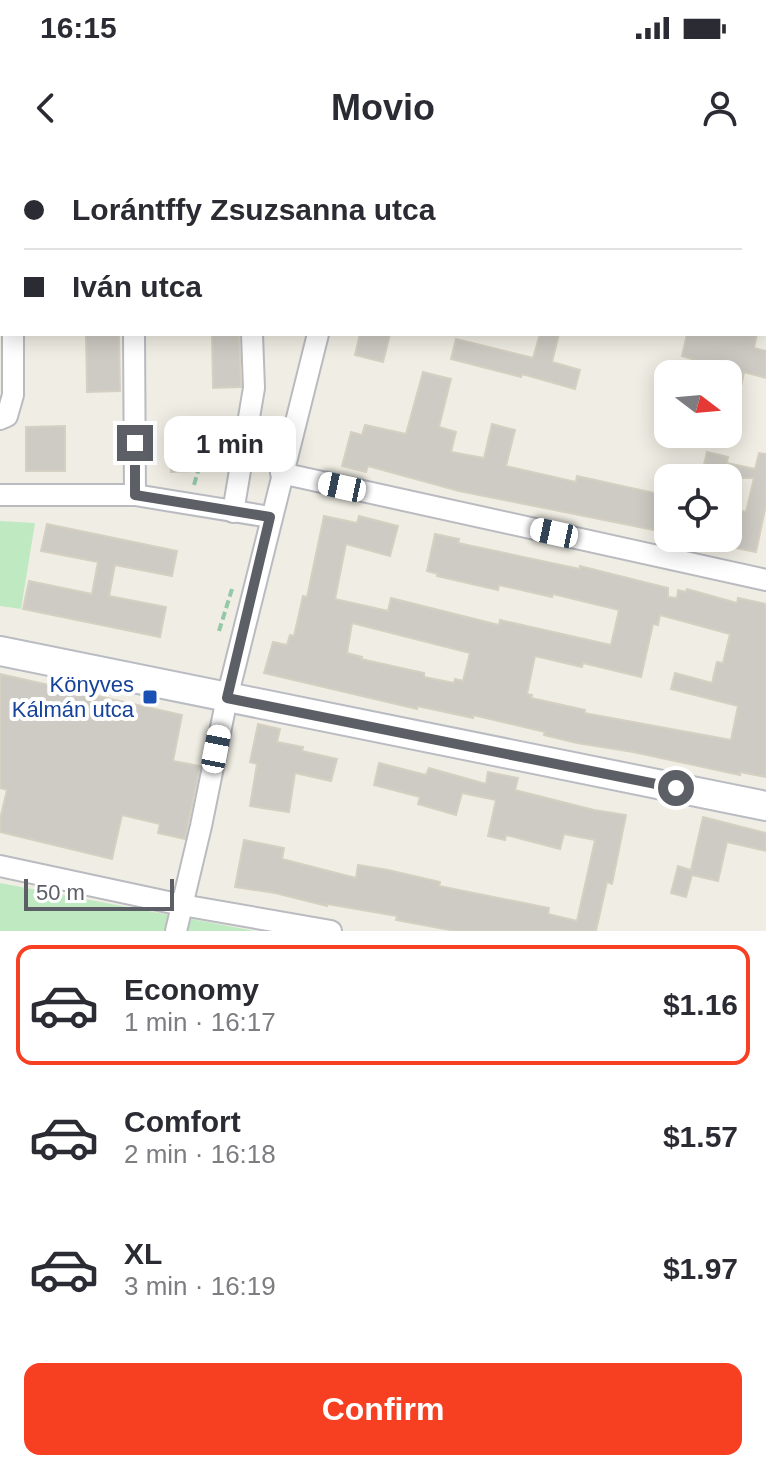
<!DOCTYPE html>
<html lang="en">
<head>
<meta charset="utf-8">
<style>
  body { margin:0; font-family:Arial,sans-serif; background:#f2f2f3; color:#2b2b33; height:100vh; display:flex; flex-direction:column; font-size:30px; white-space:nowrap }
  * { box-sizing:border-box; margin:0 }
  p { font-size:26px; color:#7c7c81 }
  .icon { flex:none; width:44px; height:44px; fill:none; stroke:currentColor; stroke-width:2; stroke-linecap:round; stroke-linejoin:round }
  .map { position:relative; height:771px; overflow:hidden }
  .panel { display:flex; flex-direction:column; background:#fff; flex:1 }
  .panel>* { flex:none }
  .guide { position:absolute; left:0px; top:0px; width:766px; height:176px; box-shadow:0 4px 20px #0003; display:grid; align-content:center; height:176px; padding:0 24px; background:#fff }
  .needle { width:52px; rotate:106deg }
  .fabs { position:absolute; left:654px; top:200px; display:grid; gap:16px }
  .fabs a { display:grid; place-items:center; width:88px; height:88px; border-radius:16px; background:#fff; box-shadow:0 4px 20px #0003; font-size:40px }
  .scale { position:absolute; left:24px; bottom:20px; width:150px; box-sizing:border-box; padding-left:8px; border:4px solid #5c6066; border-top:0; font-size:22px; line-height:28px; white-space:nowrap; color:#5c6066; -webkit-text-stroke:6px #fff; paint-order:stroke }
  .end { position:absolute; width:36px; height:36px; margin:-18px; border:10px solid #5c6066; background:#fff; box-shadow:0 0 0 4px #fff }
  .from { border-radius:50% }
  .bubble { position:absolute; height:56px; border-radius:16px; background:#fff; box-shadow:0 4px 20px #0003; font-size:26px; font-weight:700; line-height:56px; text-align:center }
  .car { position:absolute; width:24px; height:48px; margin:-24px -12px; border-radius:10px; box-shadow:0 0 6px 2px #0007; background:linear-gradient(#fff 24%,#345 0 40%,#fff 0 76%,#345 0 86%,#fff 0) }
  .guide b { display:flex; align-items:center; gap:28px; height:76px; font-size:30px }
  .guide b+b { border-top:2px solid #e1e1e2 }
  .guide i { width:20px; height:20px; background:#2b2b33 }
  ul { padding:14px 0 0; list-style:none }
  li { display:flex; align-items:center; gap:24px; height:120px; margin:0 16px 12px; padding:0 8px; border:4px solid transparent; border-radius:16px }
  li div { flex:1 }
  li b { display:block; font-size:30px }
  li em { font-style:normal; font-weight:700 }
  li.selected { border-color:#f73f22 }
  li>.icon { width:72px; height:72px; stroke-width:1.5 }
  .action { display:flex; gap:16px; margin-top:auto; padding:16px 24px }
  .action a { flex:1; height:92px; border-radius:16px; background:#f73f22; color:#fff; font-size:32px; font-weight:700; line-height:92px; text-align:center }
  .status { display:flex; justify-content:space-between; align-items:center; height:56px; padding:0 40px; background:#fff; direction:ltr }
  .status svg { height:22px; fill:currentColor }
  header { display:flex; justify-content:space-between; align-items:center; height:104px; padding:0 24px; background:#fff; font-size:36px; font-weight:700 }
  .map>svg:first-child { display:block }
</style>
</head>
<body>
<div class="status"><b>16:15</b><svg viewBox="0 0 49 12"><path d="M0 12V9h3v3zM5 12V6h3v6zM10 12V3h3v9zM15 12V0h3v12zM26 1h20v11H26zM47 4h2v5h-2z"/></svg></div>
<header><svg class="icon" aria-label="back" viewBox="0 0 24 24"><path d="M15 5l-7 7 7 7"/></svg>Movio<svg class="icon" aria-label="person" viewBox="0 0 24 24"><circle cx="12" cy="8" r="4"/><path d="M4 21q1-7 8-7t8 7"/></svg></header>
<div class="map">
<svg width="766" height="771" viewBox="0 0 766 771">
  <rect width="100%" height="100%" fill="#f0eee4"/>
  <!-- education -->
  <polygon fill="#e2e0d4" points="364,0 704,0 364,2"/>
  <!-- green -->
  <g fill="#bee9c1">
    <polygon points="0,361 35,363 21,449 0,446"/>
    <polygon points="0,723 255,771 0,771"/>
  </g>
  <!-- building -->
  <g fill="#cdcbc3" stroke="#d5d0c1" stroke-width="2" fill-rule="evenodd">
    <polygon points="86,174 119,174 120,231 87,232"/>
    <polygon points="212,174 239,174 241,227 213,228"/>
    <polygon points="360,174 390,174 383,202 355,195"/>
    <polygon points="540,174 559,174 552,202 580,210 575,229 522,214 521,217 451,199 456,179 533,198"/>
    <polygon points="687,174 757,174 754,188 766,191 766,218 744,212 735,255 728,254 728,210 682,196"/>
    <polygon points="423,212 451,219 439,267 456,272 451,292 484,298 492,264 515,270 506,306 576,322 577,316 668,336 668,355 664,372 459,331 368,306 366,312 342,306 351,272 362,275 365,265 406,274"/>
    <polygon points="215,262 216,310 171,312 169,263"/>
    <polygon points="65,266 65,311 26,311 26,267"/>
    <polygon points="707,292 728,297 727,303 755,309 759,293 766,294 766,345 756,392 726,386 734,349 746,352 754,318 701,318"/>
    <path d="M324 356 357 363 359 356 398 366 390 396 346 384 335 439 388 451 391 438 499 465 500 460 611 485 619 450 553 434 552 437 499 425 498 430 437 416 438 414 427 411 435 374 459 379 458 383 580 409V406L668 428V437L677 438 678 430 686 432 687 429 737 443 738 438 766 444V617L740 612V615L633 592 577 583 544 575 545 572 473 555V558L417 546V549L264 513 273 482 287 485 290 475 294 476 303 436 307 437ZM660 455 730 474 723 503 717 502 712 523 675 513 671 529 738 546 731 580 584 553 585 550 531 538 532 535 527 534 535 496 582 507 583 503 641 517 653 464 658 465ZM352 463 470 493 463 521 455 519 454 523 424 517V513L361 499 362 497 347 493Z"/>
    <polygon points="47,364 177,391 172,416 115,405 109,436 166,447 160,477 23,449 29,421 92,434 98,402 41,391"/>
    <polygon points="0,514 182,555 173,601 200,606 185,679 158,673 160,664 122,655 112,699 0,672 0,659 7,630 0,628"/>
    <polygon points="258,564 280,569 277,582 303,587 302,591 337,599 331,621 295,613 289,652 250,646 257,604 250,602"/>
    <polygon points="379,603 426,615 429,608 486,624 488,612 518,618 515,630 594,650 626,655 612,724 607,722 596,771 455,771 396,760 397,756 327,744 327,746 275,733 235,727 244,680 284,688 282,699 356,718 358,705 388,710 440,722 439,726 549,748 548,754 577,761 595,680 564,674 560,689 506,675 505,680 488,676 496,640 462,633 456,655 418,644 420,637 374,625"/>
    <polygon points="703,657 766,673 766,691 727,682 718,721 692,715 686,737 671,733 678,706 691,710"/>
  </g>
  <g fill="none" stroke-linecap="round" stroke-linejoin="round">
    <!-- minor casing -->
    <g stroke="#b9bbc1" stroke-width="24">
      <g id="minor">
        <polyline points="13,0 13,2"/>
        <polyline points="209,0 219,2"/>
        <polyline points="137,2 137,0"/>
        <polyline points="364,2 364,0"/>
        <polyline points="704,2 704,0"/>
        <polyline points="764,105 766,106"/>
        <polyline points="134,174 135,335"/>
        <polyline points="0,259 7,256 13,235 13,174"/>
        <polyline points="281,313 766,420"/>
        <polyline points="0,335 135,335 270,357"/>
        <polyline points="233,352 254,228 252,174"/>
        <polyline points="0,706 182,745 331,771"/>
        <polyline points="176,771 201,666 227,538 318,174"/>
      </g>
    </g>
    <!-- secondary casing -->
    <g stroke="#b9bdc3" stroke-width="32">
      <polyline id="secondary" points="0,491 766,646"/>
    </g>
    <!-- path -->
    <g stroke="#95c8a7" stroke-width="4" stroke-dasharray="8 4" stroke-linecap="butt">
      <polyline points="0,92 2,92"/>
      <polyline points="0,153 2,153"/>
      <polyline points="194,325 198,311"/>
      <polyline points="219,471 232,429"/>
    </g>
    <!-- minor -->
    <use href="#minor" stroke="#fff" stroke-width="20"/>
    <!-- secondary -->
    <use href="#secondary" stroke="#fff" stroke-width="28"/>
  </g>
  <g fill="none" stroke-linecap="round" stroke-linejoin="round">
    <!-- route -->
    <polyline stroke="#5c6066" stroke-width="10" points="135,283 135,335 270,357 227,538 676,628"/>
  </g>
  <!-- markers -->
  <rect fill="#1a4fb4" stroke="#fff" stroke-width="3" x="142" y="529" width="16" height="16" rx="4"/>
  <g text-anchor="middle" dominant-baseline="central" stroke-width="8" stroke-linejoin="round" paint-order="stroke">
    <!-- transit labels -->
    <g font-size="22" fill="#164399" stroke="#fff" text-anchor="end">
      <text x="134" y="524">Könyves<tspan x="134" dy="25">Kálmán utca</tspan></text>
    </g>
  </g>
</svg>
<div class="fabs">
<a><svg class="needle" viewBox="-14 -14 28 28"><path d="M0-13l5 13h-10z" fill="#e53935"/><path d="M0 13l5-13h-10z" fill="#7c7c81"/></svg></a>
<a><svg class="icon" aria-label="locate" viewBox="0 0 24 24"><circle cx="12" cy="12" r="6"/><path d="M12 2v4M12 18v4M2 12h4M18 12h4"/></svg></a>
</div>
<div class="scale">50 m</div>
<i class="end from" style="left:676px;top:628px"></i>
<i class="end" style="left:135px;top:283px"></i>
<div class="bubble" style="left:164px;top:256px;width:132px">1 min</div>
<i class="car" style="left:342px;top:327px;rotate:282deg"></i>
<i class="car" style="left:554px;top:373px;rotate:282deg"></i>
<i class="car" style="left:216px;top:589px;rotate:11deg"></i>
<div class="guide">
<b><i class="from"></i>Lorántffy Zsuzsanna utca</b>
<b><i></i>Iván utca</b>
</div>
</div>
<section class="panel">
<ul>
<li class="selected"><svg class="icon" aria-label="car" viewBox="0 0 24 24"><path d="M5 17H2v-5l4-1 3-4h7l3 4 3 1v5h-3M9 17h6M6 11h13"/><circle cx="7" cy="17" r="2"/><circle cx="17" cy="17" r="2"/></svg><div><b>Economy</b><p>1 min · 16:17</p></div><em>$1.16</em></li>
<li><svg class="icon" aria-label="car" viewBox="0 0 24 24"><path d="M5 17H2v-5l4-1 3-4h7l3 4 3 1v5h-3M9 17h6M6 11h13"/><circle cx="7" cy="17" r="2"/><circle cx="17" cy="17" r="2"/></svg><div><b>Comfort</b><p>2 min · 16:18</p></div><em>$1.57</em></li>
<li><svg class="icon" aria-label="car" viewBox="0 0 24 24"><path d="M5 17H2v-5l4-1 3-4h7l3 4 3 1v5h-3M9 17h6M6 11h13"/><circle cx="7" cy="17" r="2"/><circle cx="17" cy="17" r="2"/></svg><div><b>XL</b><p>3 min · 16:19</p></div><em>$1.97</em></li>
</ul>
<div class="action"><a>Confirm</a></div>
</section>
</body>
</html>
